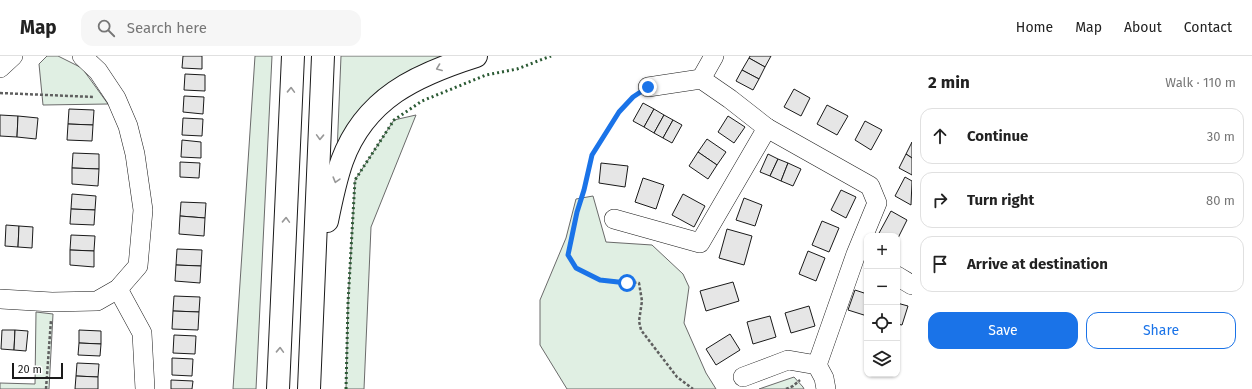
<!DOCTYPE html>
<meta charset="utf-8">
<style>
:root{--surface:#fff;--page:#f6f6f6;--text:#222;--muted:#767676;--line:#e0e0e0;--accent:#1a73e8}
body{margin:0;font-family:"Fira Sans",sans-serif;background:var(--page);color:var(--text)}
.controls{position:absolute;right:12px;bottom:12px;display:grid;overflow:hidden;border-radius:8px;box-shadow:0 1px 3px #0004}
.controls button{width:36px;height:36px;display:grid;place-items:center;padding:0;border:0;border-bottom:1px solid var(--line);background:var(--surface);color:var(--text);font:20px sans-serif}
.scale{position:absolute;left:12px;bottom:10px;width:51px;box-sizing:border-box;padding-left:4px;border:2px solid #1a1a1a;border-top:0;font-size:11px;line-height:14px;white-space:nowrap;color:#1a1a1a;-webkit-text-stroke:3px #fff;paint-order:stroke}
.stop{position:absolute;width:12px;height:12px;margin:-9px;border:3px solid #1a73e8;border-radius:50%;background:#fff}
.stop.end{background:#1a73e8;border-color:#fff;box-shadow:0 1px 4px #0008}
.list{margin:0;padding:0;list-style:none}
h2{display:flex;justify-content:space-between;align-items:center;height:52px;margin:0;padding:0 16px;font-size:17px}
h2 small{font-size:13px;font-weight:400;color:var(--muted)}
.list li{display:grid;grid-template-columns:26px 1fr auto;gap:12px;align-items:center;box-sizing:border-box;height:56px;margin:0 8px 8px;padding:0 8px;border:1px solid var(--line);border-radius:12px}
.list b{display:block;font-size:15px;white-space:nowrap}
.list em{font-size:13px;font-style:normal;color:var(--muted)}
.actions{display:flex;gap:8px;padding:12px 16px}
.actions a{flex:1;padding:9px 0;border:1px solid var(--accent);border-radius:12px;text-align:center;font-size:14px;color:var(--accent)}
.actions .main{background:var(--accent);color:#fff}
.icon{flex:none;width:22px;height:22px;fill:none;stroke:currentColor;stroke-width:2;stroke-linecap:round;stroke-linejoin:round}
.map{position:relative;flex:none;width:912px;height:333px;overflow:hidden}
header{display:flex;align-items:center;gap:24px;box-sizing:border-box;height:56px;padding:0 20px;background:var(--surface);border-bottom:1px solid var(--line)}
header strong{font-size:19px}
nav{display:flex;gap:22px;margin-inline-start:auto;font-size:14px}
.search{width:280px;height:36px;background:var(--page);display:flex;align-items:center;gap:10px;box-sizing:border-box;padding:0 14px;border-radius:12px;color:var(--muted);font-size:15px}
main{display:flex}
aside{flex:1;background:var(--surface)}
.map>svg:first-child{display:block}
.green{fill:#e0efe3;stroke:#6a6a6a}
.building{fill:#e6e6e6;stroke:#1a1a1a}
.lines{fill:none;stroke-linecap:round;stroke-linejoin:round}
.minor-casing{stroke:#1a1a1a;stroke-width:20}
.highway-casing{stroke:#1a1a1a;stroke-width:24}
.path{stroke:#5f5f5f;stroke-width:2.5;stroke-dasharray:3 2;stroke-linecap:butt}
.minor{stroke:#fff;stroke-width:19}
.highway{stroke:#fff;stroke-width:22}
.hedge{stroke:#2b5a34;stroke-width:3;stroke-dasharray:2 3;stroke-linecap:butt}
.oneway{stroke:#989898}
.route{stroke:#1a73e8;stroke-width:5}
</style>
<header>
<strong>Map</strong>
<div class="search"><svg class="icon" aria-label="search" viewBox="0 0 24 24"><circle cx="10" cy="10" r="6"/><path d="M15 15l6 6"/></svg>Search here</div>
<nav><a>Home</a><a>Map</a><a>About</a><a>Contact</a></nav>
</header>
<main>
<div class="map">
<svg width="912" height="333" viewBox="0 0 912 333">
<rect width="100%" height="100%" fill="#fff"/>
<g class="green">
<path d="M47 0H58L82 12 108 48 43 49 39 8Z"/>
<path d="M255 0H272L256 333H233Z"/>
<path d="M341 0H449L337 97Z"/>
<path d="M416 59 371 171 364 333H346L348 247 355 124 394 64Z"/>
<path d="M593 140 606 186 652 189 683 218 689 231 684 267 706 317 716 333H567L540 289V244L566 182 576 143Z"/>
<path d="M36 256 53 258 49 333H0V327L35 328Z"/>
<path d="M794 321 803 331 804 333H759Z"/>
</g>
<g class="building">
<path d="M183 0H202V13L182 12Z"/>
<path d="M750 0H771L765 11 749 2Z"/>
<path d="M749 2 765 11 759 23 742 14Z"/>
<path d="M742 14 759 23 753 34 736 25Z"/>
<path d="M185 18 205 19V35L184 34Z"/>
<path d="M794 33 810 42 801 60 784 51Z"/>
<path d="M184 40 204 41 203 58 183 56Z"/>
<path d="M643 47 654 53 644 71 633 65Z"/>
<path d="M827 49 848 60 837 79 817 68Z"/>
<path d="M69 53 94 54 93 69 68 68Z"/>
<path d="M654 53 664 59 654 77 644 71Z"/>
<path d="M0 59 18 60 17 81 0 80Z"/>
<path d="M664 59 673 64 663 82 654 77Z"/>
<path d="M18 60 38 62 36 83 17 81Z"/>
<path d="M728 60 745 71 734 87 718 76Z"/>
<path d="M183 62 203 63 202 80 182 79Z"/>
<path d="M673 64 682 69 672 87 663 82Z"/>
<path d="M865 65 882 74 871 94 855 84Z"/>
<path d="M68 68 93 69 92 85 67 84Z"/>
<path d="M707 83 726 96 717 109 698 96Z"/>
<path d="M182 84 201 86V102L181 101Z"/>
<path d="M912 86V102L906 98Z"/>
<path d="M698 96 717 109 708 123 689 110Z"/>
<path d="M73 97 99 98V113L72 112Z"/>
<path d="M768 98 778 103 770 120 760 116Z"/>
<path d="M906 98 912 102V119L899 112Z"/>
<path d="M778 103 788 107 781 125 770 120Z"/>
<path d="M180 106 200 107 199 122 180 121Z"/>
<path d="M601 107 628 110 625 131 599 127Z"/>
<path d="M788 107 801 113 793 130 781 125Z"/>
<path d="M72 112 99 113 98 130 72 128Z"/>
<path d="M905 121 912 125 911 149 895 140Z"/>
<path d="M643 122 664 129 656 153 635 146Z"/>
<path d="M841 134 856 141 846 162 831 154Z"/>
<path d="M72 138 96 140 95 154 71 153Z"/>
<path d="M683 138 705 150 694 171 672 159Z"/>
<path d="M744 142 762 149 755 170 736 164Z"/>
<path d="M181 146 206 147 205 162 180 160Z"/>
<path d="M71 153 95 154 94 169 70 168Z"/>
<path d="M891 155 907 164 897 184V180L878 179Z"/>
<path d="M180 160 205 162 204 180 179 178Z"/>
<path d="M822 165 839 172 829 196 812 189Z"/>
<path d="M6 169 19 170 18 191 5 190Z"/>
<path d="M19 170 33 171 32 192 18 191Z"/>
<path d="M727 173 752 180 744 209 719 202Z"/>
<path d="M71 179 95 180 94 195 70 194Z"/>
<path d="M177 193 202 194 201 210 176 209Z"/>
<path d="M70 194 94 195V211L70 209Z"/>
<path d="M808 195 825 202 816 225 799 218Z"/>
<path d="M176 209 201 210 200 227 175 225Z"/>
<path d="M733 226 739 245 706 255 700 235Z"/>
<path d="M855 234 867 238V260L848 254Z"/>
<path d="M174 240 200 241 199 256 173 255Z"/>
<path d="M897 247 908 250 902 269 897 268Z"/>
<path d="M809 250 815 270 791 277 785 257Z"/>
<path d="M173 255 199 256 198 274 172 273Z"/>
<path d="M770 260 776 281 753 288 747 266Z"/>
<path d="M2 274H15L14 294 1 293Z"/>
<path d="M15 274 28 275 26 295 14 294Z"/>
<path d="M79 274 101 275V288L79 287Z"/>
<path d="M730 278 740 294 716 309 706 293Z"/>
<path d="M174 279 196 280 195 298 173 297Z"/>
<path d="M79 287 101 288 100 300 78 299Z"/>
<path d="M172 302 193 303 192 320 172 319Z"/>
<path d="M77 307 99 308 98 321 76 320Z"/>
<path d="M76 320 98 321V333H75Z"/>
<path d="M171 324 193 325 192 333H171Z"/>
</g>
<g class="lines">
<g class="minor-casing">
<g id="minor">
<path d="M0 12 13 0"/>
<path d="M701 23 714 0"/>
<path d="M648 31 701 23 730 43 767 72 870 130 877 147 856 198 817 309"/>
<path d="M614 163 700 187 767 72"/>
<path d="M897 220 912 229"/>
<path d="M118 233 142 277 145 333"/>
<path d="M0 243 52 246 97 245 118 233 138 210 143 154 135 98 128 70 116 42 98 15 82 0"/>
<path d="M743 321 788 304 817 309 824 322 826 333"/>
</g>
</g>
<g class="highway-casing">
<g id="highway">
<path d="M327 165C331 145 335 125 342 105 365 42 416 19 476 0"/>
<path d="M278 333 293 0"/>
<path d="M309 333 323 0"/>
</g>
</g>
<g class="path">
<path d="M0 37 94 41"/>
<path d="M633 41 619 55 592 99 584 134 577 156 568 199 576 212 600 224 639 227 642 245 639 265 641 274 677 321 693 333"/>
<path d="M46 333 51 264"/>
<path d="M786 333 793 330 800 324"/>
</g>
<use href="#minor" class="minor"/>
<use href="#highway" class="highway"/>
<path class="hedge" d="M346 333 348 247 355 124 394 64 422 45 486 19 517 13 551 0"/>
</g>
<defs><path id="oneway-chevron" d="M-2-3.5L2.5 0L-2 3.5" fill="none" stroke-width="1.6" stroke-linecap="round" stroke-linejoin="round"/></defs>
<g class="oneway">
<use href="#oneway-chevron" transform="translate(439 12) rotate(159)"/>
<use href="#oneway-chevron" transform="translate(291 34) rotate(-88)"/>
<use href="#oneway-chevron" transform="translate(320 81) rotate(92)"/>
<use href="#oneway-chevron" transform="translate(336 124) rotate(106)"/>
<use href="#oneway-chevron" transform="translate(286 164) rotate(-88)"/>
<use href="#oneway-chevron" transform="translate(280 294) rotate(-88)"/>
</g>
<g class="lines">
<path class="route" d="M627 227 600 224 576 212 568 199 577 156 584 134 592 99 619 56 633 41 648 31"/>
</g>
</svg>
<div class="controls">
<button>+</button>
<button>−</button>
<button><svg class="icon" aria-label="locate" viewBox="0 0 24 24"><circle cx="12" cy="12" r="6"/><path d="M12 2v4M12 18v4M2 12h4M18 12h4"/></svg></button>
<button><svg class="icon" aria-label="layers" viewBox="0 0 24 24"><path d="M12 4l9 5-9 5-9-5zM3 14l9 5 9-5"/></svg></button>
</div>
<div class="scale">20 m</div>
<div class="stop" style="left:627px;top:227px"></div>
<div class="stop end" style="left:648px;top:31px"></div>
</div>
<aside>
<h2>2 min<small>Walk · 110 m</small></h2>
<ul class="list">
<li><svg class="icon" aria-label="ahead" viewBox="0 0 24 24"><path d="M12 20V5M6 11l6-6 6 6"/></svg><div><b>Continue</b></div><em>30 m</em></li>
<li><svg class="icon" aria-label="right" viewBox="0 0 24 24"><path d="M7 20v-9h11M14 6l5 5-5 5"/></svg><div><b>Turn right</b></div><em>80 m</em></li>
<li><svg class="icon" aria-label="arrive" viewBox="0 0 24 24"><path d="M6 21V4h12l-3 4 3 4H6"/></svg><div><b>Arrive at destination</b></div></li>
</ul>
<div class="actions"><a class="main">Save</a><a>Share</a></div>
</aside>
</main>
